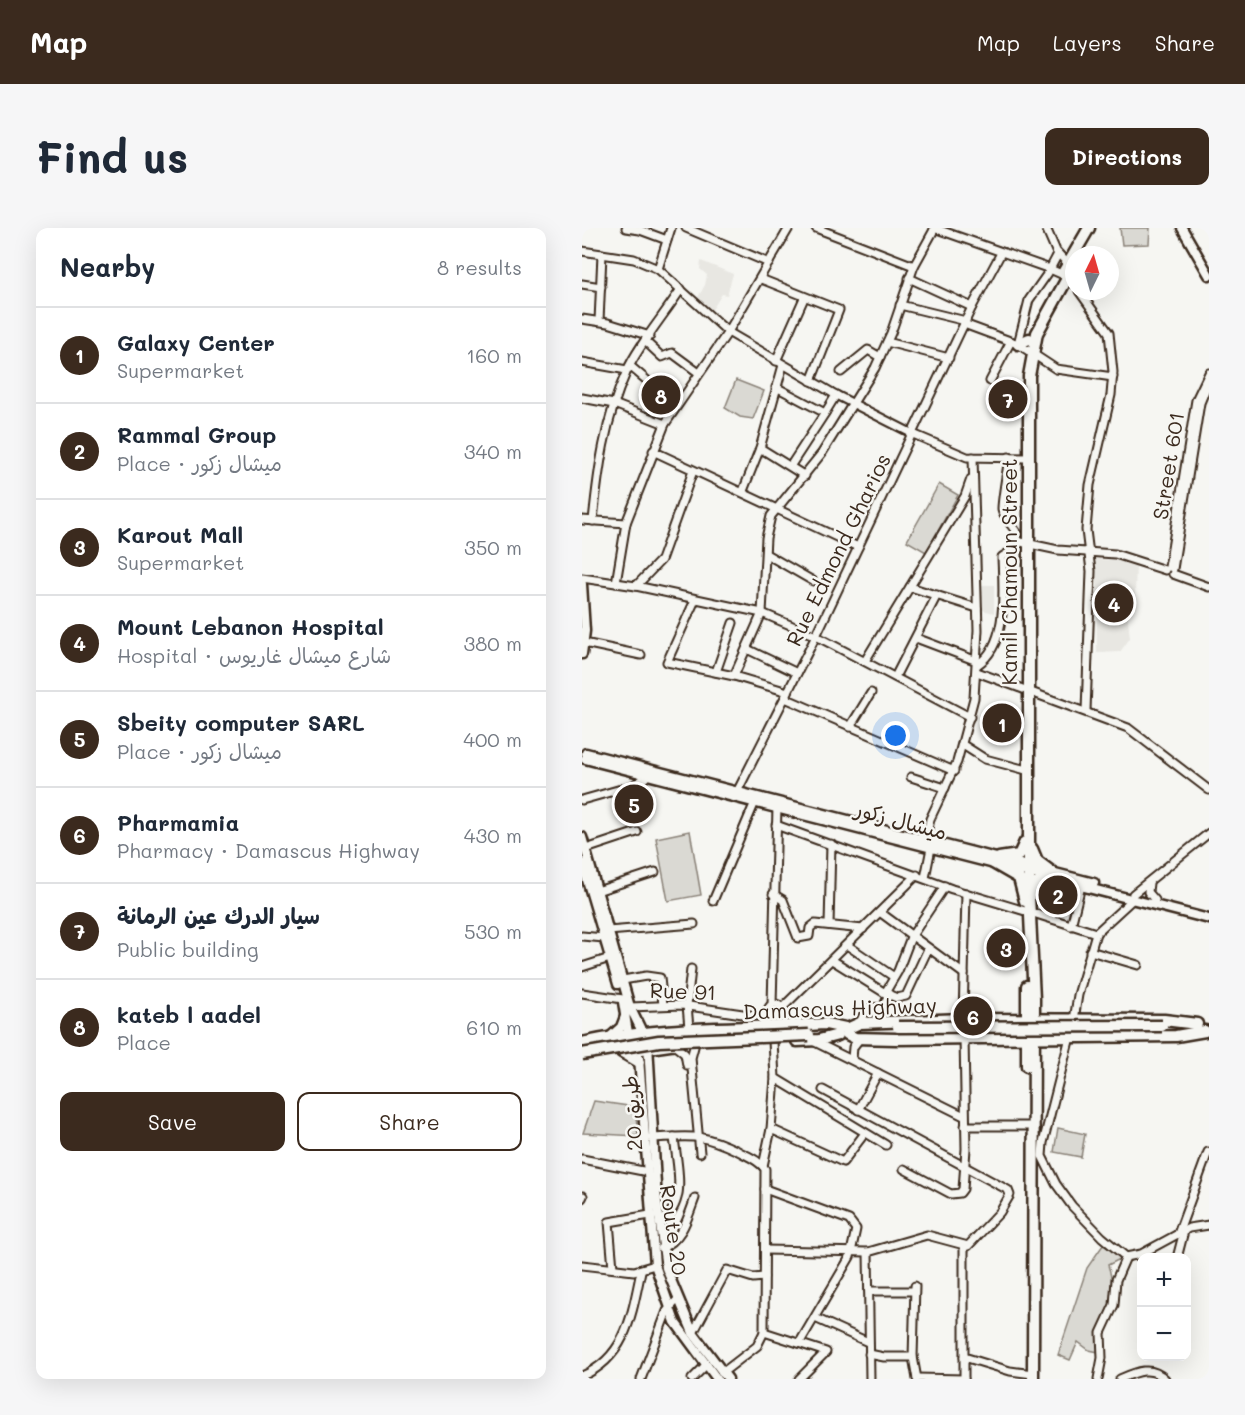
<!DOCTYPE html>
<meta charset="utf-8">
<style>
:root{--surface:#fff;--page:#f6f6f7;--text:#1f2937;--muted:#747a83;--line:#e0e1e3;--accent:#3b2a1e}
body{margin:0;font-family:Mali,"Playpen Sans Arabic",sans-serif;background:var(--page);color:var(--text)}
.controls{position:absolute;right:18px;bottom:18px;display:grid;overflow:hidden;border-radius:12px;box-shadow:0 6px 24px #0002}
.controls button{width:54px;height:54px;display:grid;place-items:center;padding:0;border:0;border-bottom:2px solid var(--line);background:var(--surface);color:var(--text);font:30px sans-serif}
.compass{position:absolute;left:483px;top:18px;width:54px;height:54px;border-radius:50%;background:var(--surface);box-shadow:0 6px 24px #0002;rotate:5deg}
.you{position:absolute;left:314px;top:508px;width:21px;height:21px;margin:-15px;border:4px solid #fff;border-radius:50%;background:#1a73e8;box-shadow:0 0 0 9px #1a73e833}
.badge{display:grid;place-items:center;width:39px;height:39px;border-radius:50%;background:var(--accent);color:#fff;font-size:20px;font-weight:700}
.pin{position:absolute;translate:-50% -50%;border:3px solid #fff;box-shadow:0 2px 6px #0006}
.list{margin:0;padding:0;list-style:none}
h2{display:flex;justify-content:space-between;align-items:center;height:78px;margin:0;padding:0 24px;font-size:26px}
h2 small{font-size:20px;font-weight:400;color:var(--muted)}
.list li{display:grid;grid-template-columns:39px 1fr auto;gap:18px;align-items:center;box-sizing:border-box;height:96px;padding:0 24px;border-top:2px solid var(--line)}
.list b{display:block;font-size:22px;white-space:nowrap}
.list p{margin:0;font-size:20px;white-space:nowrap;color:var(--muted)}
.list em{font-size:20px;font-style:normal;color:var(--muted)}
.actions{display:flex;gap:12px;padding:18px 24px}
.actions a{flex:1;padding:14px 0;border:2px solid var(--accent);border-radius:12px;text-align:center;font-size:21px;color:var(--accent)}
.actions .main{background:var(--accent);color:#fff}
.map{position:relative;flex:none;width:627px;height:1151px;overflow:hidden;border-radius:12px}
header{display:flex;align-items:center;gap:36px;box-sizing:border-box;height:84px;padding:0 30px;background:var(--accent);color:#fff}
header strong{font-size:28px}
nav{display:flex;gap:33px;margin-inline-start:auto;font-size:21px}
.intro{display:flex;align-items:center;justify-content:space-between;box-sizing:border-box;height:144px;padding:0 36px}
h1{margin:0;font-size:42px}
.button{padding:15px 27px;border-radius:12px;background:var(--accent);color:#fff;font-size:21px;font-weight:700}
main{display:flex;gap:36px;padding:0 36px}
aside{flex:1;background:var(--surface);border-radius:12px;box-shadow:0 6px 24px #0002}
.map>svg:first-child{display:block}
.built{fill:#e8e7e2}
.grass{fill:#dad9d3;stroke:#8a8278;stroke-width:1.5}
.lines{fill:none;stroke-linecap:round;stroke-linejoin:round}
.minor-casing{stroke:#3b2a1e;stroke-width:11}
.major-casing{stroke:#3b2a1e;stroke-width:13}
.highway-casing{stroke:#3b2a1e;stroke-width:15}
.minor{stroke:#f6f6f2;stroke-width:7}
.major{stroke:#f6f6f2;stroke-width:8}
.highway{stroke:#f6f6f2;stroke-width:10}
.highway-bridge-casing{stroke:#3b2a1e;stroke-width:15;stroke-linecap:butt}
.highway-bridge{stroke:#f6f6f2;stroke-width:10}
.labels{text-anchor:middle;stroke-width:5;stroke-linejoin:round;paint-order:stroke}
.street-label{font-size:21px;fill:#3b2a1e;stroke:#f6f6f2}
</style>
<header>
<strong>Map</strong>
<nav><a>Map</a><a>Layers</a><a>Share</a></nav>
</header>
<div class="intro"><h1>Find us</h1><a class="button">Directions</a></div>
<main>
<aside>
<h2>Nearby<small>8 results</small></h2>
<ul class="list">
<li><span class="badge">1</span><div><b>Galaxy Center</b><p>Supermarket</p></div><em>160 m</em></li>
<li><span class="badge">2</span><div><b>Rammal Group</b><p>Place · ميشال زكور</p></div><em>340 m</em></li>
<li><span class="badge">3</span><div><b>Karout Mall</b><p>Supermarket</p></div><em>350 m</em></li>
<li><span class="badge">4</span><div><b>Mount Lebanon Hospital</b><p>Hospital · شارع ميشال غاريوس</p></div><em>380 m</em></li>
<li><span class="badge">5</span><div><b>Sbeity computer SARL</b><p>Place · ميشال زكور</p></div><em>400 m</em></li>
<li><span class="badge">6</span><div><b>Pharmamia</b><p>Pharmacy · Damascus Highway</p></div><em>430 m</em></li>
<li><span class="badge">7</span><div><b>سيار الدرك عين الرمانة</b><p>Public building</p></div><em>530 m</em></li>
<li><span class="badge">8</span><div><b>kateb l aadel</b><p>Place</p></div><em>610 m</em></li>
</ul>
<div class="actions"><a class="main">Save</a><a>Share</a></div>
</aside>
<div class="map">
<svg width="627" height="1151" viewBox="0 0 627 1151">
<rect width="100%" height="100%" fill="#f6f6f2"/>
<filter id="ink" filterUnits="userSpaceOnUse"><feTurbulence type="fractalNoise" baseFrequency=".0167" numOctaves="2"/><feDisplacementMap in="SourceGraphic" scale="12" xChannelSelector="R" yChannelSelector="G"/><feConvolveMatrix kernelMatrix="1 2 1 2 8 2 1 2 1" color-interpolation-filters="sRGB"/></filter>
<g filter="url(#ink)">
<g class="built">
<path d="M119 33 151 46 145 67 140 66 130 82 115 71 123 57 125 47 118 41Z"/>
<path d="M514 331 554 333 553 369 545 382 548 410 538 424 515 425Z"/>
<path d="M397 357H412V385L396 381Z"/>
</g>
<g class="grass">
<path d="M538 0H568L567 16 540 17Z"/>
<path d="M154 152 182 163 171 191 158 189 143 180Z"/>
<path d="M357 256 376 267 344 324 325 313Z"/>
<path d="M108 603 119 667 86 673 74 610Z"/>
<path d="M12 873 53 879 56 908 1 905Z"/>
<path d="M476 900 503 906 499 929 472 924Z"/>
<path d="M521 1017 542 1029 526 1037C536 1066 524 1095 517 1124L507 1122 496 1114 488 1132 476 1127 505 1040Z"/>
</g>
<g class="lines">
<g class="minor-casing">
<g id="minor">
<path d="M44 0 58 2 85 12"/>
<path d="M104 0 187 35"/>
<path d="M234 0 332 38"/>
<path d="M352 0 468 41 486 49 492 56"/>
<path d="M464 0 474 23 486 36"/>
<path d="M0 23 52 31 76 41 146 104 254 167 331 206 385 229 447 230"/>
<path d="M76 41 89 0"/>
<path d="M468 41 476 26"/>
<path d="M327 50 390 79"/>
<path d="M179 51 257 82 229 153"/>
<path d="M0 56 19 59"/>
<path d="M497 63 527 105 531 144 529 167 508 257 504 302 509 343 504 483"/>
<path d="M318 77 384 93"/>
<path d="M0 91 26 95 68 108"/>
<path d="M17 93 20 26"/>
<path d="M382 96 436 116 474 141 531 149"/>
<path d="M64 114 80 129 90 125 117 145"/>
<path d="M305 114 367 130"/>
<path d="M436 116 447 72 466 45"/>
<path d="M194 133 222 70"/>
<path d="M0 134 45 142"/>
<path d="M48 138 94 177"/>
<path d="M259 144 286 122 298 129"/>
<path d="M408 153 429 113"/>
<path d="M194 159 243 185 209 237"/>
<path d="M0 170 32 176 83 196"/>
<path d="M243 185 254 167"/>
<path d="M178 220 223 248"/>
<path d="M71 223 276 319"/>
<path d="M427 229C426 238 419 277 420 281 422 290 430 297 435 305L434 313"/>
<path d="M161 263 178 220 201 137"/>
<path d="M0 292 44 295"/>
<path d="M11 293C16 243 23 191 44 145 55 119 83 86 99 61"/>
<path d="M184 326 231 353"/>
<path d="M587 339 614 172 627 145"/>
<path d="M591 341 618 175 627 153"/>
<path d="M591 346 627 359"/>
<path d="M0 350 54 358 180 385 234 408 388 489"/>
<path d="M34 355 44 295 83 196 146 104 207 0"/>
<path d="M54 358 79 332 111 243"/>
<path d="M328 359 395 380"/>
<path d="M113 372 85 434 152 448 180 385 184 310 189 288 240 225 293 140 309 105 332 38 353 0"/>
<path d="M334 410 395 433"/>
<path d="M2 415 59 427"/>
<path d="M165 421 215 445"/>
<path d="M283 433 383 268 389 251"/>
<path d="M395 437C427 416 421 362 420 329L431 322 434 313 476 322 533 326 583 342"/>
<path d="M134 444 151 395"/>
<path d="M395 444 546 500 627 562"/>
<path d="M152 448 206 464"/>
<path d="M313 449 355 367"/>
<path d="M203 470 372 543"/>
<path d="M268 499 289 465"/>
<path d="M381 517 403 531 448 543"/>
<path d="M329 549 363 560"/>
<path d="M156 562 234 408 390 79 419 25"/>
<path d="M0 572 50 558 63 550"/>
<path d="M194 597 370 661 443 683"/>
<path d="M344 611 348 591 375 534 392 470 396 402 391 229"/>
<path d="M4 621 55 604"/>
<path d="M343 650 349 620"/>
<path d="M567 655 566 664 573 672"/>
<path d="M15 663 73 644"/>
<path d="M191 666 201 672 216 710 227 708 228 700 233 696 281 701"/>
<path d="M551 666 627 605"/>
<path d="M131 673 173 574"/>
<path d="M448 684 514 705"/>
<path d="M299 685 382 746"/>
<path d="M247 697 249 616"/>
<path d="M489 698 499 658"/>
<path d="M26 703 112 696"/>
<path d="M0 708 22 710"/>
<path d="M265 717 312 749"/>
<path d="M508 723 556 737"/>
<path d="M250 732 303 765 316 743 329 709 363 658"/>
<path d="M0 739 28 730"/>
<path d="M41 752 64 748 78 750 81 777"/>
<path d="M0 765 41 771"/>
<path d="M303 765 315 770 324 768 346 721"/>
<circle cx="193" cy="783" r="7"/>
<path d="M190 777 195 579"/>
<path d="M48 779 100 777 174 788 186 786"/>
<path d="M199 781 335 647"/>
<path d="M381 791 384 665"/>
<path d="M492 792 496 767 514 705 551 671"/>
<path d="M278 795 285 779 301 780 307 766"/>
<path d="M107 800 105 777 109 741"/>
<path d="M488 809 461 915 460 928 474 956 490 978 520 1009 544 1029 559 1026 607 1000 627 997"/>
<path d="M191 813 193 850 304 917"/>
<path d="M231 813 382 888"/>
<path d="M113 815 109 830 118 925"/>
<path d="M92 817 103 826 105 837"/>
<path d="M270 831 271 819 278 810"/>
<path d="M276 882 296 845"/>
<path d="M383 898H446"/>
<path d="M189 901 261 934 283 905"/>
<path d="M70 910C111 908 118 905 156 923 165 928 177 932 183 941L182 1104 175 1118 140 1145"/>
<path d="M0 931 66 944"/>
<path d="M181 938 189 901 193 850"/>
<path d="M322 941 369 966 378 965 381 961 384 921 382 809"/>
<path d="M183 961 267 992 274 1001 268 1029 218 1114"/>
<path d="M0 970 1 968"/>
<path d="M77 995C107 975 95 940 92 909"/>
<path d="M596 1006 626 924"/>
<path d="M79 1020C100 1013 106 989 113 970"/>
<path d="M183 1022 286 1024 345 1007 386 1018 418 984 428 967 426 962 241 862"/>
<path d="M286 1024 288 1151"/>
<path d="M595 1030 602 1003"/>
<path d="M0 1037 52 1043 73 1037"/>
<path d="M31 1040 27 994 68 987"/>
<path d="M333 1058 331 1129 335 1151"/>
<path d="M287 1063H332"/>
<path d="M233 1090 286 1114"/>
<path d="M182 1104 244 1124 217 1151"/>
<path d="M111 1105 145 1042 171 1050 182 1049"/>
<path d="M287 1126 302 1129H331"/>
<path d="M382 1129 428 1143 451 1146"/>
<path d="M0 1148C45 1129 50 1085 59 1043"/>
<path d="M335 1150 382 1151"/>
<path d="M59 1151 85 1083 95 1072"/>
<path d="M110 1151 123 1138"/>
<path d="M382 1151V1018"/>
<path d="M516 1151 520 1130 519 1105 532 1077 534 1052 544 1029"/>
<path d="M538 1151C554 1144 569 1137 583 1151"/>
</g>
</g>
<g class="major-casing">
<g id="major">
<path d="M600 0 627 47"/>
<path d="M0 356 3 403 0 426"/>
<path d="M4 525 512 655"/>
<path d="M3 531 627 691"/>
<path d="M0 609 48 779 66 816 75 974 84 1040 111 1105 146 1151"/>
<path d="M0 635 36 756"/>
<path d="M41 774 47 811"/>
<path d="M29 808 39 799 44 786"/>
<path d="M57 830 73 1037 93 1094 135 1151"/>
</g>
</g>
<g class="highway-casing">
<g id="highway">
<path d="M482 43 507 0"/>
<path d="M436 116 447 111"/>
<path d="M450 621 455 633 471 645"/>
<path d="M417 630 437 627 443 614"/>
<path d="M411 635 437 650 443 673"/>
<path d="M448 667 455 655 471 651"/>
<path d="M445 758V838"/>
<path d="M267 800 278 795 381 791 582 792 615 796"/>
<path d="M265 806 273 810 314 811 594 808 623 803"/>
<path d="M215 813 237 812 256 807"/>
<path d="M0 815C81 797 162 801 244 796L263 800"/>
<path d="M53 822 95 816"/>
<path d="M40 824 57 834"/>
<path d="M451 1151 452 771 447 667V148L455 105 492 38"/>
</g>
</g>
<use href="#minor" class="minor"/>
<use href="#major" class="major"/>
<use href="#highway" class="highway"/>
<g class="highway-bridge-casing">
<g id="highway-bridge">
<path d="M316 799 580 798"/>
<path d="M0 826 77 813 227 807"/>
</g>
</g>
<use href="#highway-bridge" class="highway-bridge"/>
</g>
</g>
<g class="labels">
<g class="street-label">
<text transform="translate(587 238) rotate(-81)" y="7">Street 601</text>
<text transform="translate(257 322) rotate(-64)" y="7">Rue Edmond Gharios</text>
<text transform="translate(428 344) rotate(-90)" y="7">Kamil Chamoun Street</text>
<text transform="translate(319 593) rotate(15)" y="7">ميشال زكور</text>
<text transform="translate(101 764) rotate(2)" y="7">Rue 91</text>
<text transform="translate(258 781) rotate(-2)" y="7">Damascus Highway</text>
<text transform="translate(51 885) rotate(-94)" y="7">طريق 20</text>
<text transform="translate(91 1002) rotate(82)" y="7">Route 20</text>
</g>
</g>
</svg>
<div class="controls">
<button>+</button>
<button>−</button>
</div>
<svg class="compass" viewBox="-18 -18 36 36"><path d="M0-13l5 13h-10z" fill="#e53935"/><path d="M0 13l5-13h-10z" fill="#747a83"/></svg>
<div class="you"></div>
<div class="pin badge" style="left:420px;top:495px">1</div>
<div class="pin badge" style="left:476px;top:667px">2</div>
<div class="pin badge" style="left:424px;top:720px">3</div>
<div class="pin badge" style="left:532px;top:375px">4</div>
<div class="pin badge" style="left:52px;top:576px">5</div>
<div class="pin badge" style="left:391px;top:788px">6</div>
<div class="pin badge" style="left:426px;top:171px">7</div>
<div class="pin badge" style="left:79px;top:167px">8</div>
</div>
</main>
